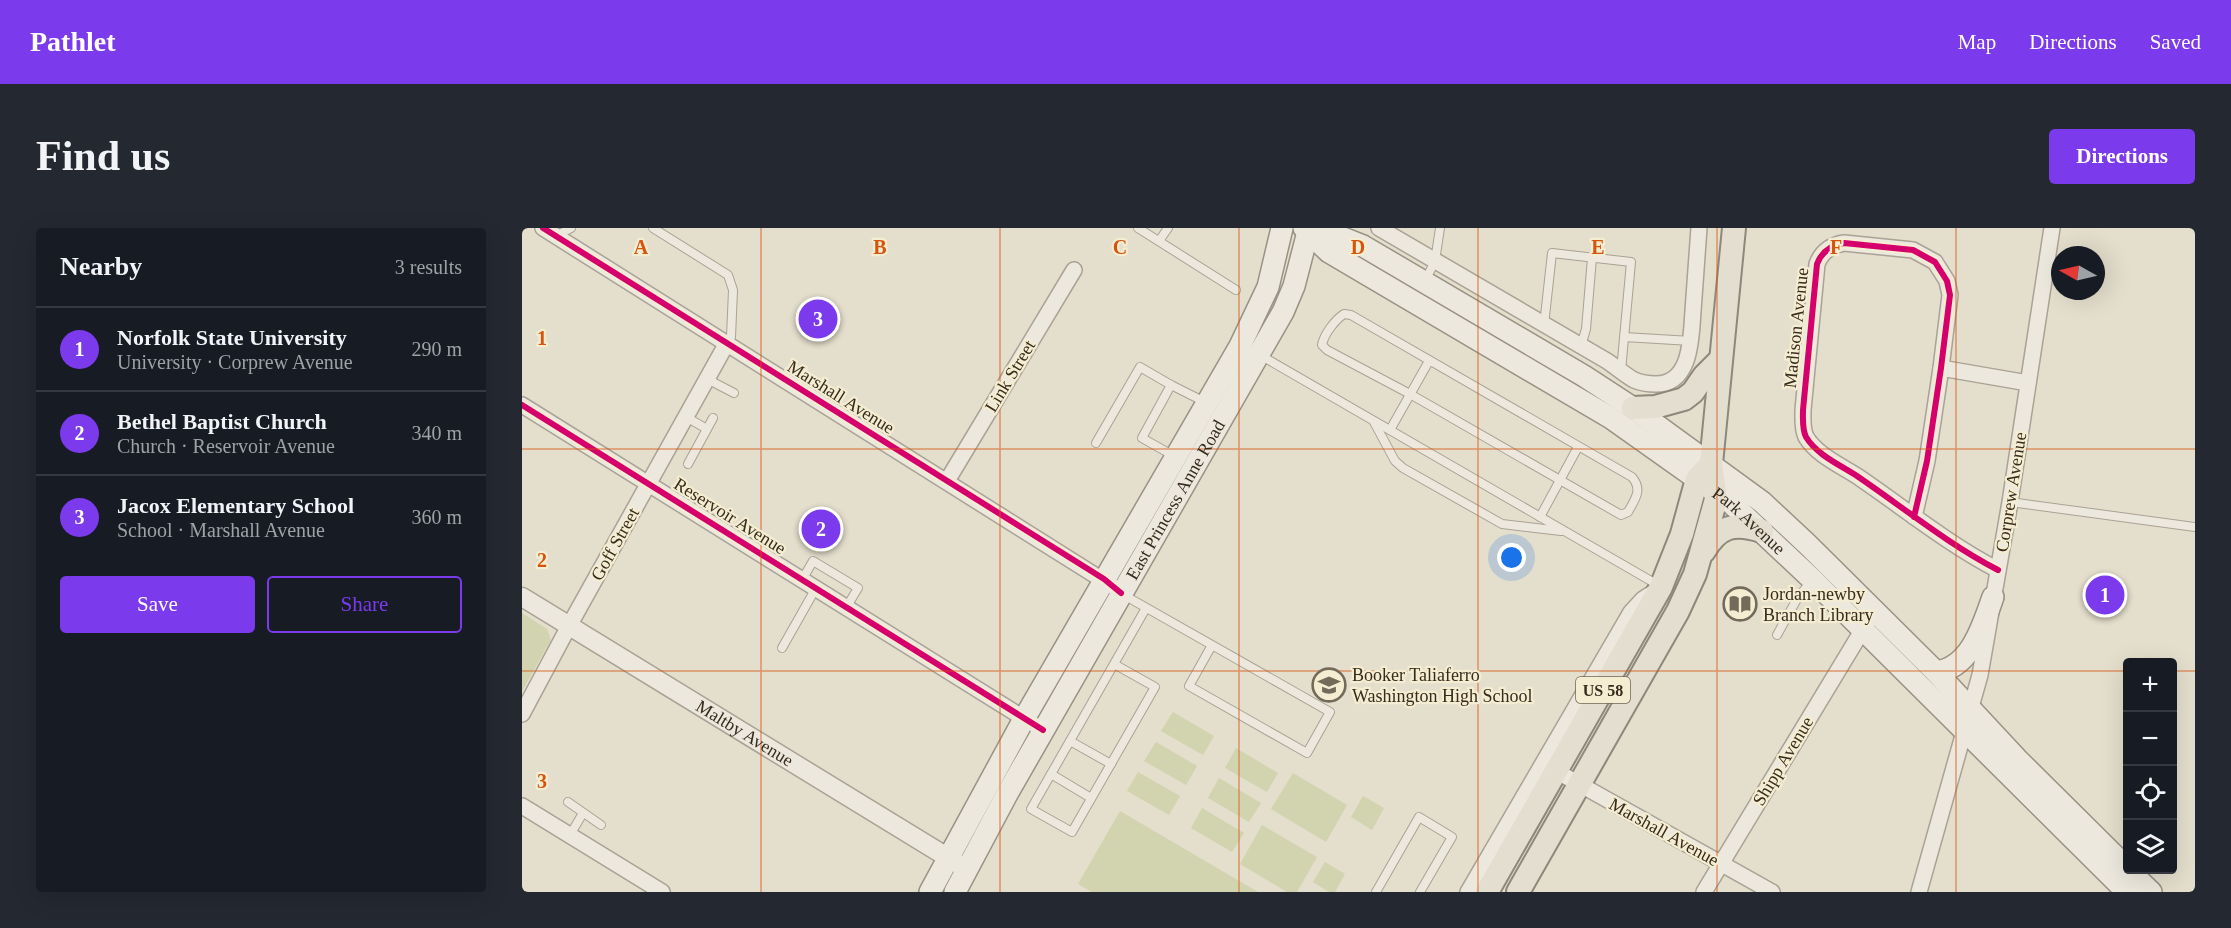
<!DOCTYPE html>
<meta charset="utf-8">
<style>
:root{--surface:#171b24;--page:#242831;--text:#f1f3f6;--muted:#9ea1a6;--line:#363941;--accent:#7c3aed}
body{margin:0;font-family:"Times New Roman",serif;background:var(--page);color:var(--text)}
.controls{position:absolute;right:18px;bottom:18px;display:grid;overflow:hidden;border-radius:6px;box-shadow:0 6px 24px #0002}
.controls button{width:54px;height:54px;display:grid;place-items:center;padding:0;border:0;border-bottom:2px solid var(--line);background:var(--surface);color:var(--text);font:30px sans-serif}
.compass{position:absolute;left:1529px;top:18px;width:54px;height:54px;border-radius:50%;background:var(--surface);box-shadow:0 6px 24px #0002;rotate:278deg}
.you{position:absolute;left:990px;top:330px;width:21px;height:21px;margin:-15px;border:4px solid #fff;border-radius:50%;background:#1a73e8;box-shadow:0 0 0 9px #1a73e833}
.badge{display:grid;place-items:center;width:39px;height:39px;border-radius:50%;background:var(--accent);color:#fff;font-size:20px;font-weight:700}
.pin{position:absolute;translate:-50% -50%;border:3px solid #fff;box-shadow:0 2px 6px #0006}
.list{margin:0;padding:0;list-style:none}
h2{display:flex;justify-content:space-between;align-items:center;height:78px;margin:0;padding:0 24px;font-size:26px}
h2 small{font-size:20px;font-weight:400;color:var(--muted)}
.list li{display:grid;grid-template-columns:39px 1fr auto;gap:18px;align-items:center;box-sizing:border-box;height:84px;padding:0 24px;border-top:2px solid var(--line)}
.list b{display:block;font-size:22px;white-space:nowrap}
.list p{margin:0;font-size:20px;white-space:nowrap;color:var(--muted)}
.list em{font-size:20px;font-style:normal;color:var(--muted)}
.actions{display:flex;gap:12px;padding:18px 24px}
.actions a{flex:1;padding:14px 0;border:2px solid var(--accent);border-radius:6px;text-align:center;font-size:21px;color:var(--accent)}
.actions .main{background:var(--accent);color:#fff}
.icon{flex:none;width:33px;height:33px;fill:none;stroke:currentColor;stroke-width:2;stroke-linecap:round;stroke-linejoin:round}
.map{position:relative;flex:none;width:1673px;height:664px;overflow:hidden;border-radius:6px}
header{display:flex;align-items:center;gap:36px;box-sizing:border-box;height:84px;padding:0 30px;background:var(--accent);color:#fff}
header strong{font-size:28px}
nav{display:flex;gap:33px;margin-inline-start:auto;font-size:21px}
.intro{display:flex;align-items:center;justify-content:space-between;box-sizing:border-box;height:144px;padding:0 36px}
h1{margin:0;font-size:42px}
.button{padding:15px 27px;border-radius:6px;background:var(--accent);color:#fff;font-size:21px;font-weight:700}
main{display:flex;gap:36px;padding:0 36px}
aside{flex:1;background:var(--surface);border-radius:6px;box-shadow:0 6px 24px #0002}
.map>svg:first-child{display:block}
.green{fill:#d1d4ae}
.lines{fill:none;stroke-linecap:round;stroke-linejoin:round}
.service-casing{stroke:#a9a295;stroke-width:10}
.minor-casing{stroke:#a9a295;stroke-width:18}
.tertiary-casing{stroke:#a9a295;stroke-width:21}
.secondary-casing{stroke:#989285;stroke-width:24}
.primary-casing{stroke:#8e887c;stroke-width:26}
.service{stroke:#ece8dd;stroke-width:8}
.minor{stroke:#ece8dd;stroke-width:15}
.tertiary{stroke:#ece8dd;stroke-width:18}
.secondary{stroke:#ece8dd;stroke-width:21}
.primary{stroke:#e3decf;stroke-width:22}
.cycleway-casing{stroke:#f5edd1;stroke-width:10}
.cycleway{stroke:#d6006c;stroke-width:6}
.grid{fill:none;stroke:#d6540e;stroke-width:1.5;stroke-opacity:0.55}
.labels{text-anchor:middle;stroke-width:4.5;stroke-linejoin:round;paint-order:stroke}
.shield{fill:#f5edd1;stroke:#706553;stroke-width:1.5}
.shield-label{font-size:16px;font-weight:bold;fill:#372b1d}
.street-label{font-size:18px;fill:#372b1d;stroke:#f5edd1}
.poi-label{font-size:18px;fill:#372b1d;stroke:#f5edd1;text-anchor:start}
.grid-label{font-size:20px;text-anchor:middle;font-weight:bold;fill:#d6540e;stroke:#f5edd1;stroke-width:4.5;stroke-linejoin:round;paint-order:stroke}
</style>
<header>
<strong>Pathlet</strong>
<nav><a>Map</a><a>Directions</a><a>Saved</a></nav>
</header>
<div class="intro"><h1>Find us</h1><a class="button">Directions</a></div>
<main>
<aside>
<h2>Nearby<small>3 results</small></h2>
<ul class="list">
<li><span class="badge">1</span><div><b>Norfolk State University</b><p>University · Corprew Avenue</p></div><em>290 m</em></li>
<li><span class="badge">2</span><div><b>Bethel Baptist Church</b><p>Church · Reservoir Avenue</p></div><em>340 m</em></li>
<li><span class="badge">3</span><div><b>Jacox Elementary School</b><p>School · Marshall Avenue</p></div><em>360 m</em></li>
</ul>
<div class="actions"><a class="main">Save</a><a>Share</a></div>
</aside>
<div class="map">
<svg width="1673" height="664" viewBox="0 0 1673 664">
<rect width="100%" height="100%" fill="#e4decc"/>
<g class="green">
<path d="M0 385 25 401 29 412 0 463Z"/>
<path d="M651 484 692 508 681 527 639 503Z"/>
<path d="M634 514 675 538 664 557 622 533Z"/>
<path d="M714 520 756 545 745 564 703 540Z"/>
<path d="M616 544 658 568 647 587 605 563Z"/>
<path d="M771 545 825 577 804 614 749 581Z"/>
<path d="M697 550 739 575 727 594 686 570Z"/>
<path d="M841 568 862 580 850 602 829 589Z"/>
<path d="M680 580 722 605 710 624 669 600Z"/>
<path d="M598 583 736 664H570L556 656Z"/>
<path d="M740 597 795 629 775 664H765L718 636Z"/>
<path d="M803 634 823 646 813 664H807L791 654Z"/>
</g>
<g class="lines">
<g class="service-casing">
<g id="service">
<path d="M131 0 206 47 211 62 209 109 205 115"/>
<path d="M616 0 714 62"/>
<path d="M34 8 49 0"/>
<path d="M637 13 646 0"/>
<path d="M903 53 913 33 918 0"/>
<path d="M822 86 829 87 1110 249C1121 262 1113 271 1106 284L1099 287 888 166 805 122 800 117C802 106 813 92 822 86Z"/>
<path d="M1022 97 1030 25 1109 34 1099 143"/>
<path d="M1102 109 1169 113"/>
<path d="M1059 118 1064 101 1070 30"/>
<path d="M738 127 1136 357"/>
<path d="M185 151 212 165"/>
<path d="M164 189 185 201"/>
<path d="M852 194 873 233 881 240 980 296 1039 303"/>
<path d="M868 202 907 133"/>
<path d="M574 215 618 139 649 157"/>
<path d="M652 228 620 210 649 157 683 174"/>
<path d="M166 236 191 190"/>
<path d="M1488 274 1673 299"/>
<path d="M1018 289 1056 219"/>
<path d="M280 352 291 333 336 360 324 380"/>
<path d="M600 366 808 484 785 525 667 458 690 417"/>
<path d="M1255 407 1275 371 1289 353"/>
<path d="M260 420 294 360"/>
<path d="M592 436 633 459 550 604 509 581 624 380"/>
<path d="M548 513 589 536"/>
<path d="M529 546 569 570"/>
<path d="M46 574 79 597"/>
<path d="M48 607 61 585"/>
<path d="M854 664 897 589 930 609 898 664"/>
</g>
</g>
<g class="minor-casing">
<g id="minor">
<path d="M21 0 590 358"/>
<path d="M857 0 1085 133C1094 139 1103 147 1112 152 1119 155 1126 156 1134 156 1170 156 1169 108 1171 83 1173 55 1175 28 1177 0"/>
<path d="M1419 140 1506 155"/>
<path d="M0 177 511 496"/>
<path d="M425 253 552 42"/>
<path d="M1392 289 1405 233 1419 140 1428 67 1425 53 1413 34 1391 22 1322 15C1309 17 1300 23 1295 36L1281 182C1281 191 1280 201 1284 209 1295 227 1318 237 1335 248 1382 280 1426 316 1476 342"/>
<path d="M0 486 47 398 205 115"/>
<path d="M1034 543 1250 664"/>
<path d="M0 578 140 664"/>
<path d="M946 664 1109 384 1121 371 1132 364"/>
<path d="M1182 664 1346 393"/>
<path d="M1397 664 1458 447 1488 274 1530 0"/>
</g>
</g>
<g class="tertiary-casing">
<g id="tertiary">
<path id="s1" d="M0 369 438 637"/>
</g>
</g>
<g class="secondary-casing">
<g id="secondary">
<path id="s2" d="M782 0 807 24 1089 190 1209 275 1291 352 1605 664"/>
<path d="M787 3 816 8 841 18 1062 148 1111 180 1240 274 1285 316 1414 444 1495 531 1606 641"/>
<path d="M1414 444C1449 440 1461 397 1471 369"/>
<path d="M1606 642 1629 664"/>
<path d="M408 664 502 491 718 118 746 59 760 0"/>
<path id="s3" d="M433 664 485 566 761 84 772 58 787 0"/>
</g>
</g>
<g class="primary-casing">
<g id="primary">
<path d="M1111 180 1133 179 1162 171 1171 164 1182 148 1199 131"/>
<path d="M1182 323C1197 298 1212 294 1240 303"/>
<path d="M965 664 1139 359 1160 306 1175 251 1189 236"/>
<path d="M996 664 1156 383 1173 346 1194 271 1189 236 1212 0"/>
</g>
</g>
<use href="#service" class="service"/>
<use href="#minor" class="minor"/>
<use href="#tertiary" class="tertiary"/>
<use href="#secondary" class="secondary"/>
<use href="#primary" class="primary"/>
<g class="cycleway-casing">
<g id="cycleway">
<path d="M21 0 582 351 599 365"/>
<path d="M0 177 521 502"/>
<path d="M1392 289 1405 233 1419 140 1428 67 1425 53 1413 34 1391 22 1322 15C1309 17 1300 23 1295 36L1281 182C1281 191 1280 201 1284 209 1295 227 1318 237 1335 248 1382 280 1426 316 1476 342"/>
</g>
</g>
<use href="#cycleway" class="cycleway"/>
</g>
<path class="grid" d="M239 0V664M478 0V664M717 0V664M956 0V664M1195 0V664M1434 0V664M0 221H1673M0 443H1606M1650 443H1673"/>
<defs>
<g id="library-ring" transform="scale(1.725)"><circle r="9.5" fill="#f5edd1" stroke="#746a5a" stroke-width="1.5"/><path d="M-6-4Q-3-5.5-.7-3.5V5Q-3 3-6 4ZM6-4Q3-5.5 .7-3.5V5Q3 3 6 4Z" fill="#746a5a"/></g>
<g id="school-ring" transform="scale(1.725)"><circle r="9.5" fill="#f5edd1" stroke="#746a5a" stroke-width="1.5"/><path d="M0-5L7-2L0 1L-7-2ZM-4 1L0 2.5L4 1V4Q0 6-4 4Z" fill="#746a5a"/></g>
</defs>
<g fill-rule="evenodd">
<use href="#library-ring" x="1218" y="376"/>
<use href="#school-ring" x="807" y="457"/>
</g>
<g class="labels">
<rect class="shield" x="1054" y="449" width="54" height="26" rx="4.5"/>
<g class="shield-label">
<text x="1081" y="468">US 58</text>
</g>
<g class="street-label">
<text transform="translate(1274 100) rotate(-84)" y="6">Madison Avenue</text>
<text transform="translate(488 148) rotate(-59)" y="6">Link Street</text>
<text transform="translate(319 169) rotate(32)" y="6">Marshall Avenue</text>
<text transform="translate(1489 264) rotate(-81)" y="6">Corprew Avenue</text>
<text dy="6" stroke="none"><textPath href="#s3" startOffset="450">East Princess Anne Road</textPath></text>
<text transform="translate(208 288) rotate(32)" y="6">Reservoir Avenue</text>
<text dy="6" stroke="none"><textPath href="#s2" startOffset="534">Park Avenue</textPath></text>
<text transform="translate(93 316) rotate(-61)" y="6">Goff Street</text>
<text dy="6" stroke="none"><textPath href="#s1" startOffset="261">Maltby Avenue</textPath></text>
<text transform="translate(1261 533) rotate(-59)" y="6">Shipp Avenue</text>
<text transform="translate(1142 604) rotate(29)" y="6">Marshall Avenue</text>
</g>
<g class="poi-label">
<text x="1241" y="372">Jordan-newby<tspan x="1241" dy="21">Branch Library</tspan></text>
<text x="830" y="453">Booker Taliaferro<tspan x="830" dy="21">Washington High School</tspan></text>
</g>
</g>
<g class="grid-label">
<text x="119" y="26">A</text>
<text x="358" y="26">B</text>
<text x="598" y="26">C</text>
<text x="836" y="26">D</text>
<text x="1076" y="26">E</text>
<text x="1314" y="26">F</text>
<text x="20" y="117">1</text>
<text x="20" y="339">2</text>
<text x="20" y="560">3</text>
</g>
</svg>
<div class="controls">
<button>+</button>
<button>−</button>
<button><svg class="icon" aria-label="locate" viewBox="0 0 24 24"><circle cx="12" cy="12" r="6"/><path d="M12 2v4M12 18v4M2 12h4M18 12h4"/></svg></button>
<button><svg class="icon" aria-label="layers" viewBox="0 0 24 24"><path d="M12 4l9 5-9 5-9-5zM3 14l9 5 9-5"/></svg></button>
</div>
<svg class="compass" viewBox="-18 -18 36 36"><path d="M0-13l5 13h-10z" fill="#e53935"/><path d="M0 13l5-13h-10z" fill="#9ea1a6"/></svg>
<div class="you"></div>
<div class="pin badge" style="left:1583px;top:367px">1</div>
<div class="pin badge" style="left:299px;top:301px">2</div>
<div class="pin badge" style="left:296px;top:91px">3</div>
</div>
</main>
